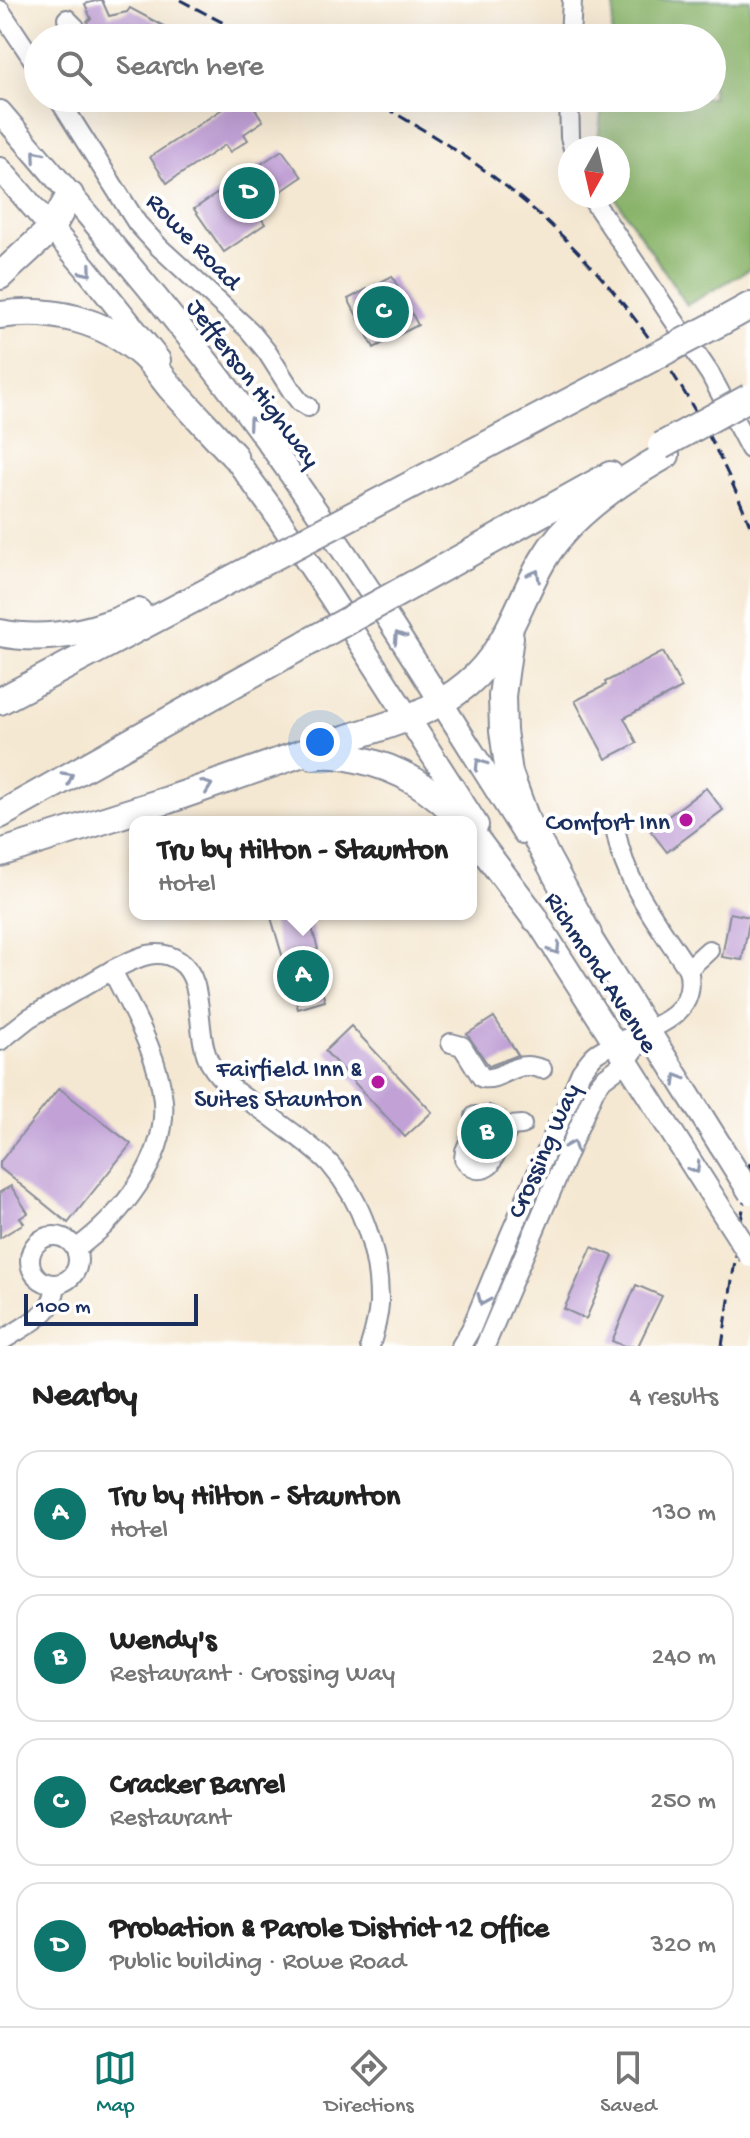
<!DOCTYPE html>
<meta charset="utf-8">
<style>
:root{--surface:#fff;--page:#f2f2f2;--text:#222;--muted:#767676;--line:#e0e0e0;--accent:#0f766e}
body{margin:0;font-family:"Gochi Hand",sans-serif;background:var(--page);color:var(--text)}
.compass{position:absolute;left:558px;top:136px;width:72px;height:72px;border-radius:50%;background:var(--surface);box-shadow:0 8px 32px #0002;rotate:188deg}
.scale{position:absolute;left:24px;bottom:20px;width:174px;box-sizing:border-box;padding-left:8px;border:4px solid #1b2f5e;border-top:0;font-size:22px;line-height:28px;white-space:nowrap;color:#1b2f5e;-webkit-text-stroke:6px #fff;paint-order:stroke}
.you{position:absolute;left:320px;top:742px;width:28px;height:28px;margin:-20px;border:6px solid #fff;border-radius:50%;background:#1a73e8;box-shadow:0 0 0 12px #1a73e833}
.badge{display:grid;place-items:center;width:52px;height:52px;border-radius:50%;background:var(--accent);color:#fff;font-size:26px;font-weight:700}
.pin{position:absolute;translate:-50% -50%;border:4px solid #fff;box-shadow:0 2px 8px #0006}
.popup{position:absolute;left:129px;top:816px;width:348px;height:104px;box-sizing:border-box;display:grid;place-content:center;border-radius:16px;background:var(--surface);filter:drop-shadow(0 2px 6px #0005);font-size:26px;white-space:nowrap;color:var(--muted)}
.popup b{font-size:30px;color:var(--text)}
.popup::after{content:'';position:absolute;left:50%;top:100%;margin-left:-16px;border:16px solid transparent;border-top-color:var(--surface)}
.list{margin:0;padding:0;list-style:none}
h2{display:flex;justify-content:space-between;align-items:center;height:104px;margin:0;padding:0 32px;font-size:34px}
h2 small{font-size:26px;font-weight:400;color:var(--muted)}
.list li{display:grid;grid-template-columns:52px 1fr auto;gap:24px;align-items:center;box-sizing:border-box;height:128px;margin:0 16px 16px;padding:0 16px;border:2px solid var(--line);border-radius:24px}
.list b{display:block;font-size:30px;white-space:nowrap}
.list p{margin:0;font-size:26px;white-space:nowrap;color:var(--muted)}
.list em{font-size:26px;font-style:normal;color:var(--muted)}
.icon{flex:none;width:44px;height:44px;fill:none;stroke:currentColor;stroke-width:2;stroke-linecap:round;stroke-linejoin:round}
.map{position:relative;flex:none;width:750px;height:1346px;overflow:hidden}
.search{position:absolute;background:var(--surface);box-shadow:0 8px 32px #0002;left:24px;right:24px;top:24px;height:88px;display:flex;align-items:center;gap:20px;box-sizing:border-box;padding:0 28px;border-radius:44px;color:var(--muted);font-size:30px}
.sheet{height:680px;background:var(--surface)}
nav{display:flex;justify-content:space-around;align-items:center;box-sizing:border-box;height:112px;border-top:2px solid var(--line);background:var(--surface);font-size:22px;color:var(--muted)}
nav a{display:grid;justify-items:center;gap:4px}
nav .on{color:var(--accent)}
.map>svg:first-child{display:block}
.forest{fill:#8bb56c;stroke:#537265;stroke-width:2}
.building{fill:#c1a1d6}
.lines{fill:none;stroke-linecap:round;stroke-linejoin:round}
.minor-casing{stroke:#888c98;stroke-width:22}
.major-casing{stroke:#888c98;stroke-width:26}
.highway-casing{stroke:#888c98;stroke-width:30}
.minor{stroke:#fff;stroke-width:18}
.major{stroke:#fff;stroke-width:22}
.highway{stroke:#fff;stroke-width:26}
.rail{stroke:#1b2f5e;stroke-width:3;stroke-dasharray:12 6;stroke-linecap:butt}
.major-bridge-casing{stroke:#888c98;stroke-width:26;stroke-linecap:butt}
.highway-bridge-casing{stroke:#888c98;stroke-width:30;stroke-linecap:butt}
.major-bridge{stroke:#fff;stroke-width:22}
.highway-bridge{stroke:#fff;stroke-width:26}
.oneway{stroke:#8d97ae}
.poi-dot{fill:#b5179e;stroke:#fff;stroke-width:3}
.labels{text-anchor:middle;stroke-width:8;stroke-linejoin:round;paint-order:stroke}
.street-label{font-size:26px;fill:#1b2f5e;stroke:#fff}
.poi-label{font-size:26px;fill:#1b2f5e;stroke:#fff;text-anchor:end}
</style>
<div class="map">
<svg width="750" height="1346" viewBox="0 0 750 1346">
<rect width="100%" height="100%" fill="#fff"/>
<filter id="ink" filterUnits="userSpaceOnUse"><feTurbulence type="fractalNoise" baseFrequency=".0125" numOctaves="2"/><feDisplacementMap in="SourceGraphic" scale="16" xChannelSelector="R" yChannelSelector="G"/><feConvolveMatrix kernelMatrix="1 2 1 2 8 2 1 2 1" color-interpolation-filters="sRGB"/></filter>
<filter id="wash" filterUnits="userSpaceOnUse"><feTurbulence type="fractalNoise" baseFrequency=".006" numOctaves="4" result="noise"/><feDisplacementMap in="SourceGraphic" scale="32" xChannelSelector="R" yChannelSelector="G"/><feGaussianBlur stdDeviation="1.8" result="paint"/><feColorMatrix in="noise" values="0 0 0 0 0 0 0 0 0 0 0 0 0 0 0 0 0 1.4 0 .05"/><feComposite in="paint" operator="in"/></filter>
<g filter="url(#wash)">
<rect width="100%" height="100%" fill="#f5e8d2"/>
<path class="forest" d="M615 0H750V269L687 305 614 196H618V148H597L603 98H712V38H611Z"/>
<g id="blocks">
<g class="building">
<path d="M99 0H102L109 16 127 12 130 8 186 38H89L90 29 87 21 91 19 85 4Z"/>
<path d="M239 98H248L263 121 244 134 248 140 230 152 225 145 167 183 150 157Z"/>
<path d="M282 150 302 177 255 209 265 224 224 252 194 209Z"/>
<path d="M392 276 418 325 374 348 348 299Z"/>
<path d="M663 652 682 688 624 718 637 743 606 759 575 701 606 685 605 682Z"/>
<path d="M706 788 723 810 667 852 650 830Z"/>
<path d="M730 913 750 917 742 960 722 957Z"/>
<path d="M270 914H308L318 949 310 951 325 1001 298 1009Z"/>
<path d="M494 1017 518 1055 489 1066 467 1034Z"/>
<path d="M351 1026 432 1112 405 1137 325 1051Z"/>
<path d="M59 1088 131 1144 68 1223 0 1168V1162Z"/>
<path d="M489 1105 505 1112 479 1157 477 1154 488 1127 486 1112Z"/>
<path d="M11 1186 28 1213 20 1218 24 1223 0 1238V1192Z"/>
<path d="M592 1247 613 1256 586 1319 564 1309Z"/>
<path d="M636 1285 662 1296 638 1346H624L612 1341Z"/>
</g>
</g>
</g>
<g filter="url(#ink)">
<use href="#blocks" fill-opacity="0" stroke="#888c98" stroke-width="2"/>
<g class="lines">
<g class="minor-casing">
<g id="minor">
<path d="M0 10 38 67"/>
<path d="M67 19 75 27 78 33"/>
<path d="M570 38 572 0"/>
<path d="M58 98 137 223 159 247 249 330 267 352 293 393 300 402 308 407"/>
<path d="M569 98 570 137 573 148"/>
<path d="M590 196 710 374 750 449"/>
<path d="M688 969 709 950"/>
<path d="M112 970C133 960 156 945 179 961 207 979 194 1034 210 1063 223 1087 252 1102 273 1118 292 1133 313 1146 330 1164 363 1202 380 1255 379 1304 378 1318 374 1333 370 1346"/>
<path d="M0 1041 29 1018 112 970C132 1011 159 1055 163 1101 168 1159 120 1217 76 1249"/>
<path d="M451 1043 462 1046 482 1078C499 1081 511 1065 528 1066 533 1066 537 1068 542 1069"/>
<path d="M475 1116 477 1123 465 1151 464 1159C471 1169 480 1173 490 1165L510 1126 522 1125"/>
<circle cx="54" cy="1260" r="24"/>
<path d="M0 1342C14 1332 42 1319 50 1305 54 1299 55 1291 56 1285"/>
<path d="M461 1346 471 1329 509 1237 581 1072C586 1066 590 1058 597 1053 631 1029 702 1027 688 969 660 926 625 884 616 832"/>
<path d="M485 1346 595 1089 603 1079 627 1061 648 1030"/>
</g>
</g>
<g class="major-casing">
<g id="major">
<path d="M0 112C101 230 203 348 292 476 373 591 447 712 523 832"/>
<path d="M0 169 85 267 159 360"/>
<path d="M224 443 272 509 330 596 477 825"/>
<path d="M527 905 713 1197"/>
<path d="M580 921 720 1145"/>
</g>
</g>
<g class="highway-casing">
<g id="highway">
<path d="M0 276 51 229 70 195"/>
<path d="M0 315C51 307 104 320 143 355 154 365 162 377 171 388 192 411 213 433 234 456"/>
<path d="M719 323 750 306"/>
<path d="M363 510 618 376"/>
<path d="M414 584 610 475"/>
<path d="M0 633C35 640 74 636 108 624 118 621 128 616 138 612"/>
<path d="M510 637 502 696 503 731 509 773 525 817 588 934"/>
<path d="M0 701 256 566"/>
<path d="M313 756C328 753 342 756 357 759 401 768 433 789 464 822"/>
<path d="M0 815 307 643"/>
<path d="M471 833 535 918"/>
<path d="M0 853C56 835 112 818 168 800 218 783 268 765 317 748 368 730 426 719 467 684 508 650 517 604 543 560 569 515 622 480 666 455"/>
</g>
</g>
<use href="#minor" class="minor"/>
<use href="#major" class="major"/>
<use href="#highway" class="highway"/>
<g class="rail">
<path d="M180 0 252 38"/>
<path d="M368 98C409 121 449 144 487 172 608 261 694 386 750 525"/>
<path d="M722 1346 750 1163"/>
</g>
<g class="major-bridge-casing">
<g id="major-bridge">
<path d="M720 1145 750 1193"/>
<path d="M713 1197 750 1255"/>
</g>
</g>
<g class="highway-bridge-casing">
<g id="highway-bridge">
<path d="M618 376 719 323"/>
<path d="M661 446 750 397"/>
<path d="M256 566 363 510"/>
<path d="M307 643 414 584"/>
</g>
</g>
<use href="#major-bridge" class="major-bridge"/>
<use href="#highway-bridge" class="highway-bridge"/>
</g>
<defs><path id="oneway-chevron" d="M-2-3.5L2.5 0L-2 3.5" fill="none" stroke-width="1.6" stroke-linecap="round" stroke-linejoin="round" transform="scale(2)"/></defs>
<g class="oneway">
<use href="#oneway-chevron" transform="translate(37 155) rotate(-130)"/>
<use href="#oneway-chevron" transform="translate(87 271) rotate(50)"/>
<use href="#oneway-chevron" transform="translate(253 422) rotate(-126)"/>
<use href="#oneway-chevron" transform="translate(535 575) rotate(-61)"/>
<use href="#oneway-chevron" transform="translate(399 637) rotate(-124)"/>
<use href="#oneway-chevron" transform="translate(480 764) rotate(-122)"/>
<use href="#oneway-chevron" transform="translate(68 777) rotate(-29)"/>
<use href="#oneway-chevron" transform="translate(207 786) rotate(-20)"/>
<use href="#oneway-chevron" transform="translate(555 949) rotate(57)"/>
<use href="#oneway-chevron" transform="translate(678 1079) rotate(-122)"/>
<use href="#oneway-chevron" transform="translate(572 1146) rotate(-67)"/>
<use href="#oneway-chevron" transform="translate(695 1168) rotate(58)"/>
<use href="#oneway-chevron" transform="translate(483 1300) rotate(113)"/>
</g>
</g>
<g class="poi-dot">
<circle cx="686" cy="820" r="8"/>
<circle cx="378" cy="1082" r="8"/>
</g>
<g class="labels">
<g class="street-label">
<text transform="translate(195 240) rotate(46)" y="9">Rowe Road</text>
<text transform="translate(255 382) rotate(53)" y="9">Jefferson Highway</text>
<text transform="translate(603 971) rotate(57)" y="9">Richmond Avenue</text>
<text transform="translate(542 1150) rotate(-66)" y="9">Crossing Way</text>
</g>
<g class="poi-label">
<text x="670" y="829">Comfort Inn</text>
<text x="362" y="1076">Fairfield Inn &amp;<tspan x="362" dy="30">Suites Staunton</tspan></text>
</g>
</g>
</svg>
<svg class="compass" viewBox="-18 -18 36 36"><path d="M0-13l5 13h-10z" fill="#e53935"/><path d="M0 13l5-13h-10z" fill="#767676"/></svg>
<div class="scale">100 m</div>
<div class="you"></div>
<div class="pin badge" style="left:303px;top:976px">A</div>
<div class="popup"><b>Tru by Hilton - Staunton</b>Hotel</div>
<div class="pin badge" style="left:487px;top:1133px">B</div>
<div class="pin badge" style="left:383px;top:312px">C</div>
<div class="pin badge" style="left:249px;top:193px">D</div>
<div class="search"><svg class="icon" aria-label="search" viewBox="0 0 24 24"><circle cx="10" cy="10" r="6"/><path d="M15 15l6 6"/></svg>Search here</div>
</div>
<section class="sheet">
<h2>Nearby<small>4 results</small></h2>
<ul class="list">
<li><span class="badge">A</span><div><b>Tru by Hilton - Staunton</b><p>Hotel</p></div><em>130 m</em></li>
<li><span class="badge">B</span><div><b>Wendy's</b><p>Restaurant · Crossing Way</p></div><em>240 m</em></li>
<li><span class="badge">C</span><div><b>Cracker Barrel</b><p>Restaurant</p></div><em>250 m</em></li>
<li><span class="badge">D</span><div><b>Probation &amp; Parole District 12 Office</b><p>Public building · Rowe Road</p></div><em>320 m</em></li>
</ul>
</section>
<nav>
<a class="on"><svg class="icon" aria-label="map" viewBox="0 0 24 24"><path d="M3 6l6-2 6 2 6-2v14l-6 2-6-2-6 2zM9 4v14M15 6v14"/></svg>Map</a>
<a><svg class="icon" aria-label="directions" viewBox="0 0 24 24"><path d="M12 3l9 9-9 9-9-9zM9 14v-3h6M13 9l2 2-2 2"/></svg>Directions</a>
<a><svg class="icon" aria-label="saved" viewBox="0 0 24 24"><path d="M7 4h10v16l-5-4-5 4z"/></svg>Saved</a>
</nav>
